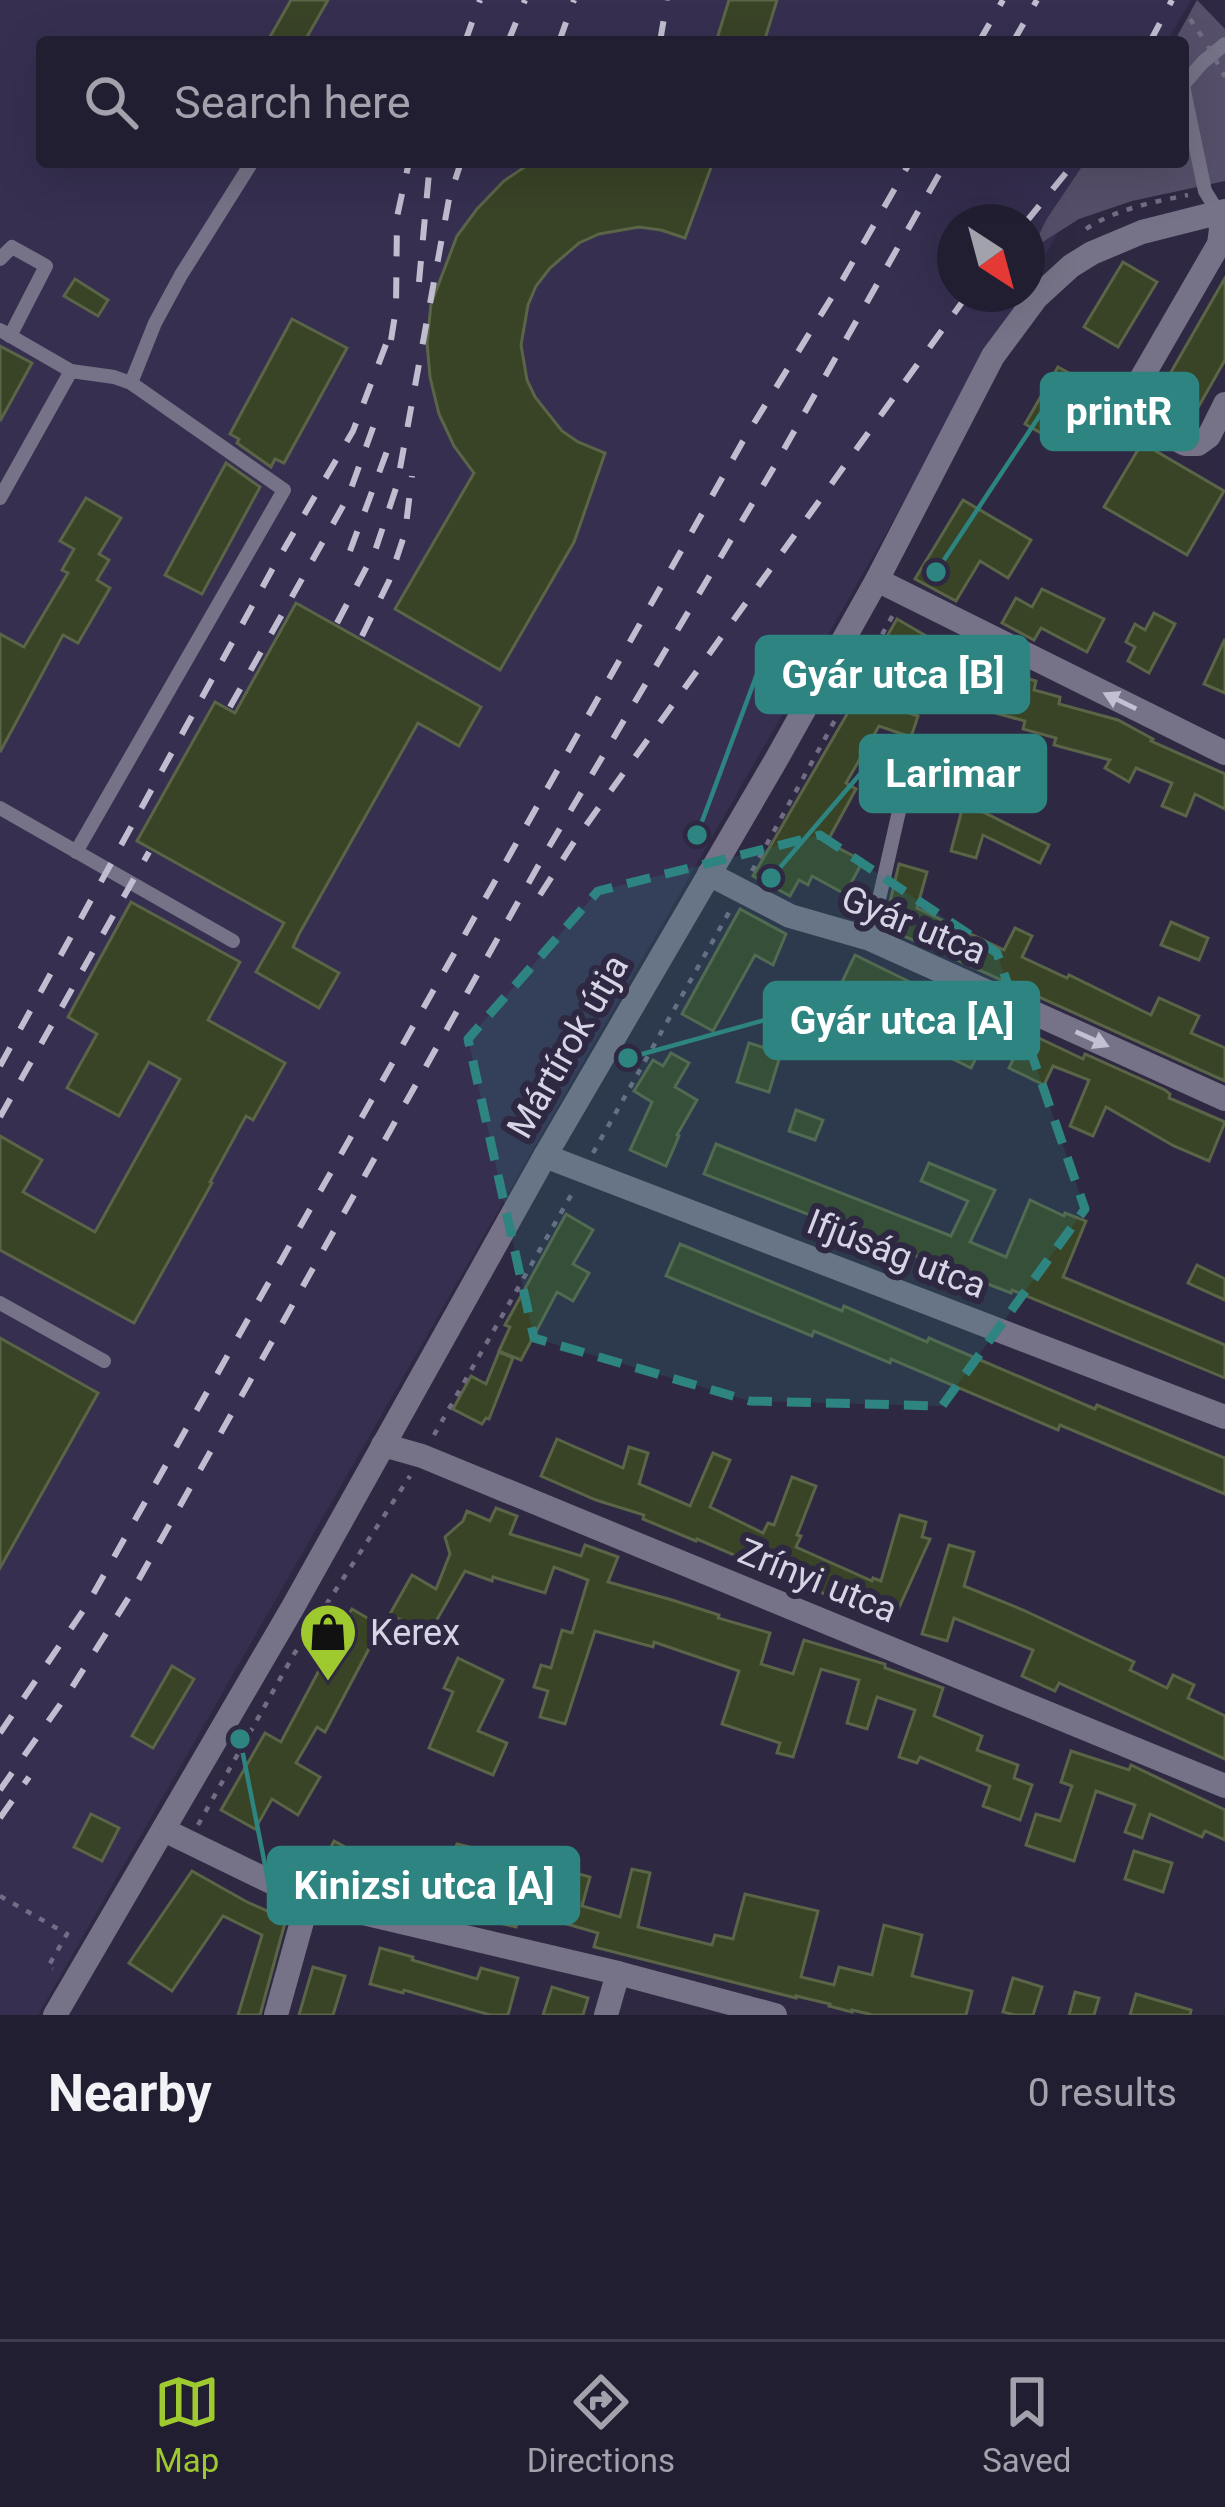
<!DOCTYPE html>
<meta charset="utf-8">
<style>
:root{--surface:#221e32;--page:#2a273a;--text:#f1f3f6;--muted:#a2a2ac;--line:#3f3c4d;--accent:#9eca2f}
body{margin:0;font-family:Roboto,sans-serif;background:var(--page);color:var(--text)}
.compass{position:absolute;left:937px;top:204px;width:108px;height:108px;border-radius:50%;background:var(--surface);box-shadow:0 12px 48px #0002;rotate:144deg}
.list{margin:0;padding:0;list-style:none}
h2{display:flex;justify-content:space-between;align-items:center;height:156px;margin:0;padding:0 48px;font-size:51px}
h2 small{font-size:39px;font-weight:400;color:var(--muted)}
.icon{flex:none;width:66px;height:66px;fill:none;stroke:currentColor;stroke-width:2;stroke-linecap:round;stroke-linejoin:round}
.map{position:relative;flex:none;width:1225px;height:2015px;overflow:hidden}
.search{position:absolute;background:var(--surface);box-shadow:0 12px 48px #0002;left:36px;right:36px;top:36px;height:132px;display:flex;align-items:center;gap:30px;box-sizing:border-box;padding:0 42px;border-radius:12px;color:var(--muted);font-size:45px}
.sheet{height:324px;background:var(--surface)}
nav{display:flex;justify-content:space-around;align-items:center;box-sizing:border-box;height:168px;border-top:3px solid var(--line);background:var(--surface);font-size:33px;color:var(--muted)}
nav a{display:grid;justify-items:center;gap:6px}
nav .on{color:var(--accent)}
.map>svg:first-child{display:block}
.built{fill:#362f50}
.green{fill:#554f6a}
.building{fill:#394326;stroke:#5a6547;stroke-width:3}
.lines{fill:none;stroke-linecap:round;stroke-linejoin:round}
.path{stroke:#726d84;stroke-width:4.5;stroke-dasharray:6 9;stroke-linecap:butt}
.service{stroke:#767287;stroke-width:14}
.minor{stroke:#767287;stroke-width:24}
.tertiary{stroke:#767287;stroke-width:24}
.rail{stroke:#c1bdd0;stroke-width:6;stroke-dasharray:21 21;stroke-linecap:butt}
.path-bridge{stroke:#726d84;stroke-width:4.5;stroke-dasharray:6 9;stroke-linecap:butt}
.oneway{fill:#c4c0d3}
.marked{fill:#2d8480;fill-opacity:0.2;stroke:#2d8480;stroke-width:9;stroke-dasharray:24 15;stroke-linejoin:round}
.labels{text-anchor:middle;stroke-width:12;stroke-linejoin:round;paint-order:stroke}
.street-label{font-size:36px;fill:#d7d4e6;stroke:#2e2842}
.poi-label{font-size:36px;fill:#d7d4e6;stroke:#2e2842;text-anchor:start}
.leader{fill:none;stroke:#2d8480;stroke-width:4.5}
.callout-dot{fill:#2d8480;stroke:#2e2842;stroke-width:4.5}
.callout{fill:#2d8480;stroke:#2d8480;stroke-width:4.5}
.callout-label{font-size:39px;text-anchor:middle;font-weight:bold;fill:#fff}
</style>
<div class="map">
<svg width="1225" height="2015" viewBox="0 0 1225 2015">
<rect width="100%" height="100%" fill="#2e2842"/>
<path class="built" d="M0 0H1191L1167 42H42V162H1099L1027 287V222H955V294H1023L38 2015H0Z"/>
<path class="green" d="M1197 0 1225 29V181L1132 201 1079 219 1033 248 1046 220 1085 162H1183V42H1174Z"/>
<g class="building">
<path d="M291 0H328L304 42H279L270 37Z"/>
<path d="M729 0H777L764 42H716Z"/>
<path d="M532 162H713L685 238 661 230 639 227 599 234 579 243 550 268 536 286 528 305 521 345 527 380 535 397 562 431 578 442 605 453 574 542 500 670 395 609 474 473 454 446 439 414 430 377 427 343 431 304 457 236 477 209 504 181Z"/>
<path d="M1123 262 1157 282 1118 347 1084 327Z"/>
<path d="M1225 278V360L1187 427 1151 407Z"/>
<path d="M75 279 108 300 98 316 64 296Z"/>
<path d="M292 319 347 348 284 463 275 459 271 467 237 443 239 439 230 434Z"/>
<path d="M0 346 32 363 0 421Z"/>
<path d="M1058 367 1089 384 1055 441 1025 424Z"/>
<path d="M1142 443 1224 491 1187 555 1104 507Z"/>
<path d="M226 463 260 487 202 594 165 575Z"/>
<path d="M86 498 121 518 99 554 109 560 97 580 110 588 78 643 63 635 0 752V634L24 647 68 573 62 570 74 549 60 541Z"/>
<path d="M963 500 1031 540 1008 578 980 561 956 601 915 579Z"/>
<path d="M1042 589 1104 619 1087 652 1041 628 1034 640 1002 623 1016 598 1032 607Z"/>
<path d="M296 603 481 707 459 746 418 723 299 934 293 947 339 973 319 1008 256 972 284 923 137 841 215 702 235 713Z"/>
<path d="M1154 613 1175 624 1149 673 1128 661 1135 647 1126 642 1135 624 1145 630Z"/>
<path d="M897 619 928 637 888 706 918 716 911 737 879 726 846 783 856 789 827 842 863 861 845 894 812 876 808 885 799 880 790 896 753 876 864 685 860 683Z"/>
<path d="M1225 639V693L1204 684Z"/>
<path d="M966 646 988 655 984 666 1036 681 1034 690 1060 697 1059 704 1118 720 1153 739 1151 741 1225 774V809L1195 794 1186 816 1162 806 1172 783 1136 768 1129 782 1105 768 1110 760 1054 745 1056 738 1023 729 1025 721 988 711 990 704 950 688Z"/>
<path d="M963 806 983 812 1049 845 1040 863 983 835 976 858 951 851Z"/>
<path d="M899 864 927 872 917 908 1004 950 1015 928 1032 936 1022 957 1067 978 1069 975 1151 1015 1159 998 1199 1016 1191 1033 1225 1048V1081L884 927Z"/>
<path d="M131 902 240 962 208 1020 285 1063 253 1120 246 1116 210 1182 212 1183 134 1323 0 1250V1136L42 1160 23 1192 95 1232 180 1079 149 1062 119 1116 67 1088 97 1034 68 1017Z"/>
<path d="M740 909 786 934 773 965 755 955 713 1031 682 1014Z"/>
<path d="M1171 922 1208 938 1199 960 1161 945Z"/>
<path d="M855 955 916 985 960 1004 962 1001 996 1018 971 1068 937 1051 945 1034 841 984Z"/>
<path d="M1026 1032 1083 1059 1085 1054 1165 1090 1170 1094 1169 1098 1225 1122 1209 1161 1174 1146 1106 1107 1093 1136 1070 1126 1089 1080 1053 1066 1044 1085 1009 1068Z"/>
<path d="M749 1043 781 1053 769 1092 737 1082Z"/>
<path d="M671 1053 689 1063 675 1087 697 1100 677 1135 679 1136 666 1166 630 1150 652 1102 634 1091 653 1060 663 1066Z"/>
<path d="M796 1110 823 1120 815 1140 789 1131Z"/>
<path d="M716 1144 951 1236 968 1201 921 1181 929 1163 995 1190 970 1242 1006 1257 1030 1200 1064 1216 1065 1213 1086 1221 1063 1277 1225 1345V1378L1012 1290 1011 1293 704 1174Z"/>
<path d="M566 1214 593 1230 573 1264 589 1273 573 1301 557 1292 521 1360 499 1351 510 1327 505 1325Z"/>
<path d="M680 1244 842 1311 844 1306 927 1342 929 1338 1095 1409 1097 1405 1225 1458V1494L1060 1425 1058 1430 891 1359 890 1363 814 1331 812 1336 666 1276Z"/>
<path d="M1197 1265 1225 1279V1300L1188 1283Z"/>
<path d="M0 1338 98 1393 0 1568Z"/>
<path d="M499 1352 513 1358 489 1419 486 1418 482 1424 453 1409 471 1376 486 1384Z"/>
<path d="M557 1439 623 1468 629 1447 648 1453 639 1484 690 1506 713 1453 730 1460 710 1507 763 1533 768 1523 774 1525 792 1477 816 1486 797 1535 801 1536 796 1547 872 1581 873 1578 881 1581 900 1515 926 1522 922 1537 930 1539 892 1623 697 1539 696 1541 643 1519 644 1515 596 1500 541 1476Z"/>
<path d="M496 1508 517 1516 510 1534 581 1556 585 1545 618 1557 608 1582 672 1600 719 1615 718 1618 770 1633 761 1664 793 1674 804 1640 885 1664V1668L943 1688 934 1716 982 1736 977 1750 1018 1765 1014 1778 1032 1785 1020 1820 983 1806 990 1786 920 1757 917 1763 899 1757 915 1710 877 1697 867 1729 847 1723 859 1680 821 1669 793 1757 777 1753 780 1743 722 1724 739 1671 654 1642 653 1647 595 1631 565 1724 540 1717 548 1691 534 1687 541 1665 551 1668 562 1630 572 1633 588 1580 554 1567 545 1593 493 1577 492 1581 465 1571 428 1635 390 1614 412 1575 436 1589 450 1554 445 1537 463 1521 467 1511 490 1521Z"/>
<path d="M949 1545 974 1552 964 1586 1023 1610 1134 1662 1130 1670 1167 1688 1173 1675 1194 1685 1188 1698 1225 1716V1759L1059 1683 1055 1691 1022 1676 1033 1650 954 1618 947 1641 922 1634Z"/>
<path d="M352 1609 381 1626 325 1732 317 1727 296 1763 320 1777 298 1815 272 1799 255 1829 221 1810 265 1733 281 1742 324 1661 329 1664 349 1627 343 1623Z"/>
<path d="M458 1658 503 1680 478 1731 507 1743 493 1775 429 1748 453 1692 444 1688Z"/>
<path d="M172 1666 194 1679 153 1748 132 1736Z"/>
<path d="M1071 1751 1129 1770 1131 1765 1225 1810V1840L1205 1831 1202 1837 1150 1814 1142 1838 1125 1832 1135 1805 1096 1791 1074 1861 1026 1845 1036 1814 1060 1821 1072 1786 1061 1782Z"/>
<path d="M91 1814 119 1828 102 1861 74 1847Z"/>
<path d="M334 1841 362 1856 347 1885 319 1871Z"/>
<path d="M457 1844 478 1849 469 1885 523 1898 516 1927 462 1914 460 1919 378 1897 387 1866 432 1879 437 1861 451 1864Z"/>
<path d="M1134 1851 1172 1863 1163 1892 1125 1879Z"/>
<path d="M553 1867 590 1877 582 1906 620 1917 632 1869 650 1873 638 1927 712 1945 715 1935 733 1939 745 1894 818 1911 801 1977 834 1985 839 1967 872 1975 884 1925 922 1935 912 1976 972 1991 966 2015H873L852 2010V2012L829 2006 830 2004 796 1996V1998L594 1947 598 1933 539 1916Z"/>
<path d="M192 1871 247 1902 286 1919 260 2015H238L262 1935 223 1916 172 1991 129 1963Z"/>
<path d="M380 1948 413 1957 412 1960 477 1979 481 1968 518 1978 508 2015H490L404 1990 403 1993 370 1984Z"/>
<path d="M313 1967 345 1976 333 2015H299Z"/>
<path d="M1013 1978 1042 1987 1033 2015H1015L1003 2012Z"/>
<path d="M552 1987 588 1998 583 2015H543Z"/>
<path d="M1075 1992 1099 1998 1094 2015H1069Z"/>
<path d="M1136 1994 1191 2010 1190 2015H1130Z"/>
</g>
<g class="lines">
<g class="path">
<path d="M1190 19 1205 41"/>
<path d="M1086 229C1116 209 1153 202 1188 195"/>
<path d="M752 871 894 613"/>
<path d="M593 1153 732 907"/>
<path d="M434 1435 574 1190"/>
<path d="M198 1825 294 1654 410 1476"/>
<path d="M0 1896 67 1934 48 1967 53 1969"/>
</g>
<g class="service">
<path d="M1183 85 1203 62 1225 44"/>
<path d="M1183 86 1205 191 1218 212"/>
<path d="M0 259 12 247 46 266 10 336"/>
<path d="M0 330 71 371 114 377 131 383 284 490 76 852"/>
<path d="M131 383 155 323 181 275 252 162"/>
<path d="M0 498 71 371"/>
<path d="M0 808 233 941"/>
<path d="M870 939 902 798"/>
<path d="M0 1303 104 1361"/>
</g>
<g class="minor">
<path d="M1218 212 1221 229 1219 244 1134 391 1131 406 1140 420 1185 444H1198L1209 436 1225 404"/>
<path d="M877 580 1225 753"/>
<path d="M709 874 790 916 870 939 1225 1099"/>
<path d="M545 1156 1225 1417"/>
<path d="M383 1445 422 1456 1225 1786"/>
<path d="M164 1830 308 1900 618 1973 775 2015"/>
<path d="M276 2015 308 1900"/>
<path d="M606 2015 618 1973"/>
</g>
<path class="tertiary" d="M55 2015 293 1607 545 1156 776 760 877 580 993 356 1036 298 1071 266 1092 253 1142 232 1225 211"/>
<g class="rail">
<path d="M465 42 480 0"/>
<path d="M508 42 525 0"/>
<path d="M559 42 574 0"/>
<path d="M660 42 667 0"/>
<path d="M979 42 1003 0"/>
<path d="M1013 42 1037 0"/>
<path d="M1150 42 1172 0"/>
<path d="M1026 222 1075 162"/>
<path d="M419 282 430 162"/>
<path d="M391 340 396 309 397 217 409 162"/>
<path d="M350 551 393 435"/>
<path d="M337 623 375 551 397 485 449 199 461 162"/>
<path d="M362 636 389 581 405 533 412 476"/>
<path d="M230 707 348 497 379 411"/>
<path d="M540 895 574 842 968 294"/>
<path d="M0 1066 273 568 353 431 393 326"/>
<path d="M0 1117 149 852"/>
<path d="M0 1733 87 1605 743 441 843 279 910 162"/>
<path d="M0 1790 71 1689 129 1597 546 852 774 467 946 162"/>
<path d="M0 1818 29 1777"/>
</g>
<path class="path-bridge" d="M1208 46 1225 77"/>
</g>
<defs><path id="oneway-solid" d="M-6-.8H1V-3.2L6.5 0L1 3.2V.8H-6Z" transform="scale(3)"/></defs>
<g class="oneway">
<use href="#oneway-solid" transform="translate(1120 701) rotate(-154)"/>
<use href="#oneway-solid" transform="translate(1092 1039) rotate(24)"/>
</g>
<path class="marked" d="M820 835 997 953 1085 1209 942 1406 750 1401 534 1338 468 1039 598 891Z"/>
<defs>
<g id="shop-pin" transform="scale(3)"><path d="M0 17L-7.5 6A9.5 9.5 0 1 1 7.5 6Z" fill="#9eca2f" stroke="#2e2842"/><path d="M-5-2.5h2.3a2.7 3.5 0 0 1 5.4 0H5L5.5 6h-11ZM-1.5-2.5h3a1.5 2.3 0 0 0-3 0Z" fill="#111"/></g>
</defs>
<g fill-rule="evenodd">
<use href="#shop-pin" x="328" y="1632"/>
</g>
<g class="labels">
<g class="street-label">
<text transform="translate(914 924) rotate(22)" y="13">Gyár utca</text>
<text transform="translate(567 1046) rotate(-60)" y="13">Mártírok útja</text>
<text transform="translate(897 1253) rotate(21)" y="13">Ifjúság utca</text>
<text transform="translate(818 1580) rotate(22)" y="13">Zrínyi utca</text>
</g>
<g class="poi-label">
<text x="370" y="1645">Kerex</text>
</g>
</g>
<path class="leader" d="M936 572L1042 412M697 835L757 674M771 878L861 773M628 1058L765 1020M240 1739L269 1885"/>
<g class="callout-dot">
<circle cx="936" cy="572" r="12"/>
<circle cx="697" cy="835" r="12"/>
<circle cx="771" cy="878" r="12"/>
<circle cx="628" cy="1058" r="12"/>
<circle cx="240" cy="1739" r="12"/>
</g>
<g class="callout">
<rect x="1042" y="374" width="155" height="75" rx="12"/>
<rect x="757" y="637" width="271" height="75" rx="12"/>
<rect x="861" y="736" width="184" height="75" rx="12"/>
<rect x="765" y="983" width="273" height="75" rx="12"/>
<rect x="269" y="1848" width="309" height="75" rx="12"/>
</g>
<g class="callout-label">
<text x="1119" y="425">printR</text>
<text x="893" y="688">Gyár utca [B]</text>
<text x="953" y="787">Larimar</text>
<text x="902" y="1034">Gyár utca [A]</text>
<text x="424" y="1899">Kinizsi utca [A]</text>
</g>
</svg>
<svg class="compass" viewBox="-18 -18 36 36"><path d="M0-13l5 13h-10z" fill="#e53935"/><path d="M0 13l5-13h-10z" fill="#a2a2ac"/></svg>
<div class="search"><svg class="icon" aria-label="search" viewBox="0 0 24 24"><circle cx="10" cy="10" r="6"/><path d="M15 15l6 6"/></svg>Search here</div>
</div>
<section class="sheet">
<h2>Nearby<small>0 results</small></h2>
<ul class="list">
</ul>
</section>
<nav>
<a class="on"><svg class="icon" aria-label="map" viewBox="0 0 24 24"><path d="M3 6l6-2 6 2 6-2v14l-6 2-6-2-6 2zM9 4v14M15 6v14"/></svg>Map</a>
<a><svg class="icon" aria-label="directions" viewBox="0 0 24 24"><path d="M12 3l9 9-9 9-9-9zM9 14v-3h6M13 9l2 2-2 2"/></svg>Directions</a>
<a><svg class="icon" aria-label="saved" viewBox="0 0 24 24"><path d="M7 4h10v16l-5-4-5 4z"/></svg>Saved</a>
</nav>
